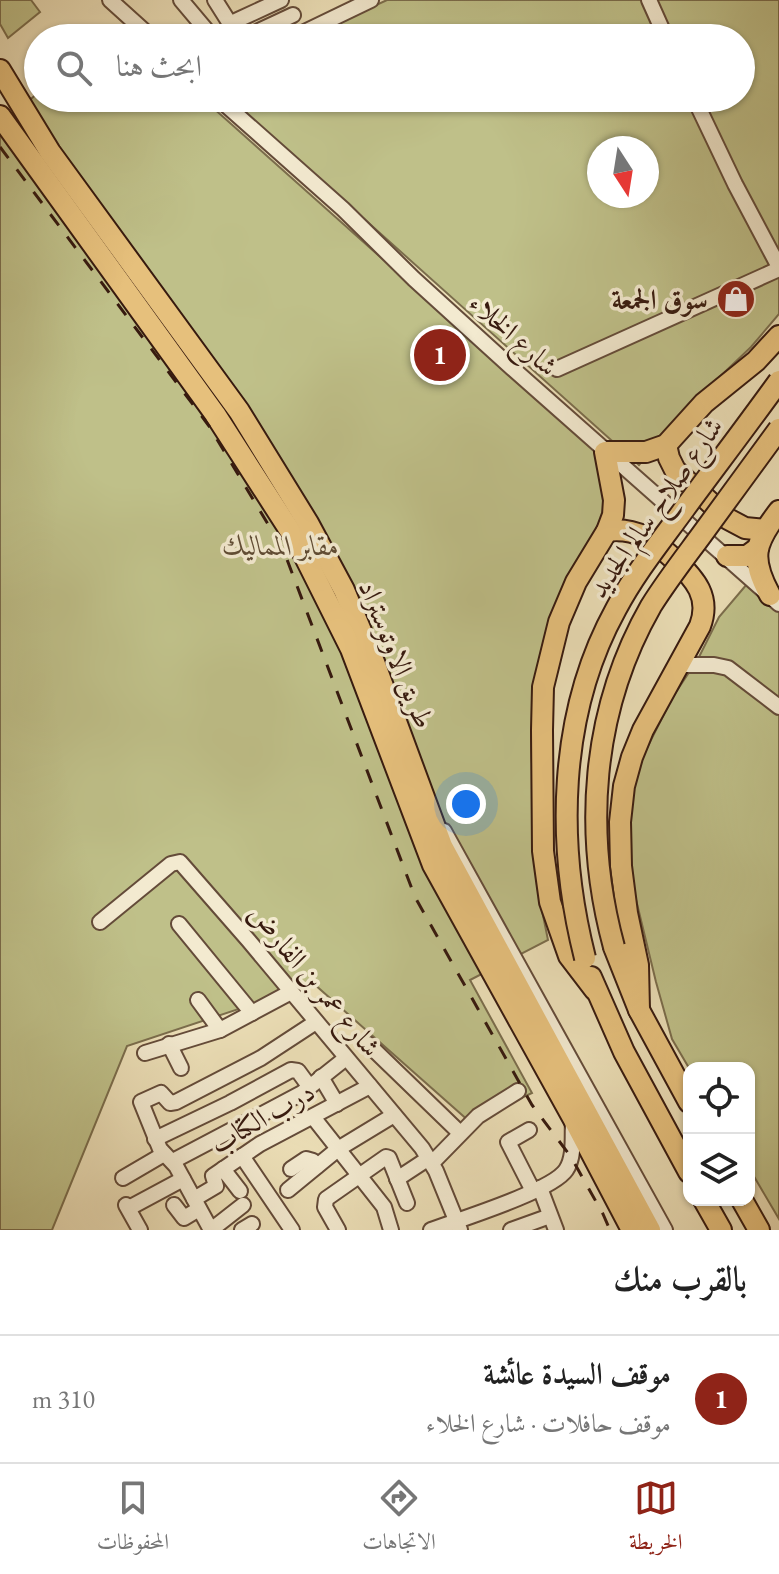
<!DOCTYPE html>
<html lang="ar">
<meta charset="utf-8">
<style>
:root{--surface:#fff;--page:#f6f6f6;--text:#222;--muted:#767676;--line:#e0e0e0;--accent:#8f2418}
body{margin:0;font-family:"EB Garamond",Amiri,serif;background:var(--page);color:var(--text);direction:rtl}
.controls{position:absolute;right:24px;bottom:24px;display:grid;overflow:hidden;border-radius:16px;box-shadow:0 2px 6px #0004}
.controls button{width:72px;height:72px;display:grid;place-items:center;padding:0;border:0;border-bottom:2px solid var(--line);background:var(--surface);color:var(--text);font:40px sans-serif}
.compass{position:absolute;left:587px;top:136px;width:72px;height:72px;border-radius:50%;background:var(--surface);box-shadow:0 2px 6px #0004;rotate:168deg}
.you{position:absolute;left:466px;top:804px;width:28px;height:28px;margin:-20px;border:6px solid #fff;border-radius:50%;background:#1a73e8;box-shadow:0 0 0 12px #1a73e833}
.badge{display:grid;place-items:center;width:52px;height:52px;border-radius:50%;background:var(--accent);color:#fff;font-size:26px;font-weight:700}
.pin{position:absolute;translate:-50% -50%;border:4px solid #fff;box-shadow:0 2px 8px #0006}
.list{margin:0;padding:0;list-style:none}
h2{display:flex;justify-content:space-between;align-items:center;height:104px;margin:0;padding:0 32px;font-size:34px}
h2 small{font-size:26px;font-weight:400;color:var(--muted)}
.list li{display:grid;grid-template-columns:52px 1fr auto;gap:24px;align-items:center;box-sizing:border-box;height:128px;padding:0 32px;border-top:2px solid var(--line)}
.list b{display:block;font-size:30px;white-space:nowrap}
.list p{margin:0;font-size:26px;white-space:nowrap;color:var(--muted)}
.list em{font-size:26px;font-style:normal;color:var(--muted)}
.icon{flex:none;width:44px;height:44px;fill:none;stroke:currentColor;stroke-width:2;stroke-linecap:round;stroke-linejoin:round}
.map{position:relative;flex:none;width:779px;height:1230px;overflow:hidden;direction:ltr}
.search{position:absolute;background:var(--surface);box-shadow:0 2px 6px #0004;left:24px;right:24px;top:24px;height:88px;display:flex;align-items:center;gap:20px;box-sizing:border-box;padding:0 28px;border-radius:44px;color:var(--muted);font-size:30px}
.sheet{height:232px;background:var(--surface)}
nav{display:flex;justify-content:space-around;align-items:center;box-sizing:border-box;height:112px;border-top:2px solid var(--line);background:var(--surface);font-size:22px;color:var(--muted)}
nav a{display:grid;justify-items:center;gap:4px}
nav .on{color:var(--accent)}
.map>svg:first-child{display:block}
.green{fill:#bfc089;stroke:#7b6d4c;stroke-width:2;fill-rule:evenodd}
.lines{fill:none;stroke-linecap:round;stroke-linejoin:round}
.minor-casing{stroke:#644b39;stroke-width:18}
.highway-casing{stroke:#371a0f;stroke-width:24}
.minor{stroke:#f3ead0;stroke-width:14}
.highway{stroke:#e6c07c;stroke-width:20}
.rail{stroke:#371a0f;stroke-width:3;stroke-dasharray:14 14;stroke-linecap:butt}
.highway-bridge-casing{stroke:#371a0f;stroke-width:24;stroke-linecap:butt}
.highway-bridge{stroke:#e6c07c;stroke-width:20}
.labels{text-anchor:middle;stroke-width:7;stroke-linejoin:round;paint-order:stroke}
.poi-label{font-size:28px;font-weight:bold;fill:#371a0f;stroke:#f3ead0;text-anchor:end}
.street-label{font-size:28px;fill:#371a0f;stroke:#f3ead0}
.park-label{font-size:28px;font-style:italic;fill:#604c34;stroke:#f3ead0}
</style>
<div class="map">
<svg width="779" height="1230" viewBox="0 0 779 1230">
<rect width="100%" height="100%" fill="#ecdfb7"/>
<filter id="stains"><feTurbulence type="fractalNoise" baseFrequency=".0025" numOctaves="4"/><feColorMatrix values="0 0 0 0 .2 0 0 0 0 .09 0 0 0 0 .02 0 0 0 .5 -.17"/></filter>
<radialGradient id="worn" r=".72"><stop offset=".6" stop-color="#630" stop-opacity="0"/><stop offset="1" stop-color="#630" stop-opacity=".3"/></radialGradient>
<g class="green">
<path d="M0 0H31L40 12 8 38 0 24Z"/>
<path d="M387 0H779V314L751 347 688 407 639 465 229 98H741V38H305ZM599 148H647V196H599Z"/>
<path d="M38 93V98H202L618 469 613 494 535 682 531 738 537 886 548 940 470 980 532 1093 470 1122 314 984 127 1046 52 1230H0V125Z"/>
<path d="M747 584 779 612V1219L749 1168V1068H689L672 1039 656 982 632 883 627 820 637 768 672 698 698 659 719 617Z"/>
</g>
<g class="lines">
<g class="minor-casing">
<g id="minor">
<path d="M110 0 152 38"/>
<path d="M181 0 213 38"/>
<path d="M215 0 239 38"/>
<path d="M649 0 666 38"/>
<path d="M229 24 281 0"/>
<path d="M244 38 293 15"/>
<path d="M292 38 371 0"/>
<path d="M218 98 343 209 414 279 512 368 779 604"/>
<path d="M694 98 735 184 779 267"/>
<path d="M557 369 779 269"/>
<path d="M680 665H714L728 668 779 707"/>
<path d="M444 831 665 1230"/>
<path d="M100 922 171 864 180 862 249 941 422 1148 436 1171 460 1230"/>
<path d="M179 924 252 1013"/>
<path d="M198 1000 220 1030"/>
<path d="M169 1044 181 1068"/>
<path d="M368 1044 460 1133"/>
<path d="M145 1053 220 1030 291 992"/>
<path d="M321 1077 337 1104"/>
<path d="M313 1117 384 1207 391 1230"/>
<path d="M529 1130 508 1142 533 1191"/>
<path d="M155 1139 230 1103 291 1070 298 1071 309 1086"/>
<path d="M242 1156 292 1230"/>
<path d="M173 1161 302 1093 346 1058"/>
<path d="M432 1163 478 1116 518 1091"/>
<path d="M223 1169 240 1191"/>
<path d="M291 1169 306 1159 313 1161 317 1166"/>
<path d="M123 1178 164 1154"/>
<path d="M397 1179 429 1158"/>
<path d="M540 1188 556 1230"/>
<path d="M288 1190 338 1149 394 1115"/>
<path d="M194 1199 216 1186 213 1176 260 1144 370 1086"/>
<path d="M126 1205 140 1230"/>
<path d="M174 1205 184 1218 199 1209"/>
<path d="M243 1205 211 1230 176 1166 160 1149 141 1102 161 1093 170 1103 176 1102 261 1058 316 1022"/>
<path d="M129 1208 183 1179"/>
<path d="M242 1230 252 1224"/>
<path d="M338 1230 325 1207 326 1199 386 1157 389 1158 407 1203"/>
<path d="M431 1230C458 1220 552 1191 566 1170 575 1157 572 1135 573 1121"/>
<path d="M511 1230 550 1216"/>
</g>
</g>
<g class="highway-casing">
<g id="highway">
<path d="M0 70 50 152 239 411 308 523 344 590 374 662 442 846 650 1230"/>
<path d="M0 116 215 414 298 543 351 649 433 865 573 1118 632 1230"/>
<path d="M666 445 669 458 675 470 728 519 745 528 765 530"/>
<path d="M607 531C637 527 654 541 675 560 695 579 711 597 700 626L643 730 632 757 624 786 620 822 621 866 627 913 638 965 639 1010"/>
<path d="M727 556H747L758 548"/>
<path d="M770 595C750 558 754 544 779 511"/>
<path d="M614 947 639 1010 689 1102"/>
<path d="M591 977 624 1052 689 1172"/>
<path d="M595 990 569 956 550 902 543 851 542 730 543 687 559 622 576 582 607 531 613 515 614 500 605 452H646L666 445 704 403 756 361 779 336"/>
<path d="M704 1200 721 1230"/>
<path d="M742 1200 759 1230"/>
</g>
</g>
<use href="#minor" class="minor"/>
<use href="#highway" class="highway"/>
<path class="rail" d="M0 147 209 426 283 549 415 897 532 1105 571 1157 603 1214 610 1230"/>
<g class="highway-bridge-casing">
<g id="highway-bridge">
<path d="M614 947C583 833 591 711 651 606 666 582 683 560 700 537 726 501 753 465 779 429"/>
<path d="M585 958C556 844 558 714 616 609 635 573 661 541 685 508 716 466 748 424 779 381"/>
</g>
</g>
<use href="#highway-bridge" class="highway-bridge"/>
</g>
<defs>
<g id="shop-disc" transform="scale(2)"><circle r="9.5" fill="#8f2418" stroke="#f3ead0"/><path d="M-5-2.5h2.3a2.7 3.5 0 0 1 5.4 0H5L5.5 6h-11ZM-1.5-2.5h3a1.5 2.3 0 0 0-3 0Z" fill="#fff"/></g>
</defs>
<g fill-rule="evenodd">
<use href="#shop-disc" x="736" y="299"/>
</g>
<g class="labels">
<g class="poi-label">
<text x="708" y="309">سوق الجمعة</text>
</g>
<g class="street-label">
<text transform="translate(514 334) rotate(42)" y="10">شارع الخلاء</text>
<text transform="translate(655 507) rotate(-55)" y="10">شارع صلاح سالم الجديد</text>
<text transform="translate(397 654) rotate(68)" y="10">طريق الاوتوستراد</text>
<text transform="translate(315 980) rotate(50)" y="10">شارع عمر بن الفارض</text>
<text transform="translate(262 1117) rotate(-30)" y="10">درب الكتاب</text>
</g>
<g class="park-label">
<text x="281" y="555">مقابر المماليك</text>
</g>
</g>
<rect width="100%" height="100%" filter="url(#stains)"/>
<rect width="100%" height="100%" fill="url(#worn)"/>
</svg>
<div class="controls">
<button><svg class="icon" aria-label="locate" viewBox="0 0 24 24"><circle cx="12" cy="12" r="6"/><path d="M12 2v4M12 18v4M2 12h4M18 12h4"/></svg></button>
<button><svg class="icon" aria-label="layers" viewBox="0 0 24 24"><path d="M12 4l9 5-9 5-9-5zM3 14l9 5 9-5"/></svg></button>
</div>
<svg class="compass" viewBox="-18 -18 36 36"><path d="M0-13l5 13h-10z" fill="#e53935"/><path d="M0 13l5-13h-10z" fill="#767676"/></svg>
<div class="you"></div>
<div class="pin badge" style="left:440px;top:355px">1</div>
<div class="search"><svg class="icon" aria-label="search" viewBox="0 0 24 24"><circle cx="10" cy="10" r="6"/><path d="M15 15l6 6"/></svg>ابحث هنا</div>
</div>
<section class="sheet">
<h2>بالقرب منك<small></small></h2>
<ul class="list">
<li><span class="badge">1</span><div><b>موقف السيدة عائشة</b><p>موقف حافلات · شارع الخلاء</p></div><em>310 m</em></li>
</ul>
</section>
<nav>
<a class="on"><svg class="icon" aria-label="map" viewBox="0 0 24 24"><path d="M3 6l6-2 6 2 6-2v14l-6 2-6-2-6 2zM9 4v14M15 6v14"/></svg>الخريطة</a>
<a><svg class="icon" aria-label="directions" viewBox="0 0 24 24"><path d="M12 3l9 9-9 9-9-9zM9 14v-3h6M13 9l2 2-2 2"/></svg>الاتجاهات</a>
<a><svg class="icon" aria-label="saved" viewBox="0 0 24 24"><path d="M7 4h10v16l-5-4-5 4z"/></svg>المحفوظات</a>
</nav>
